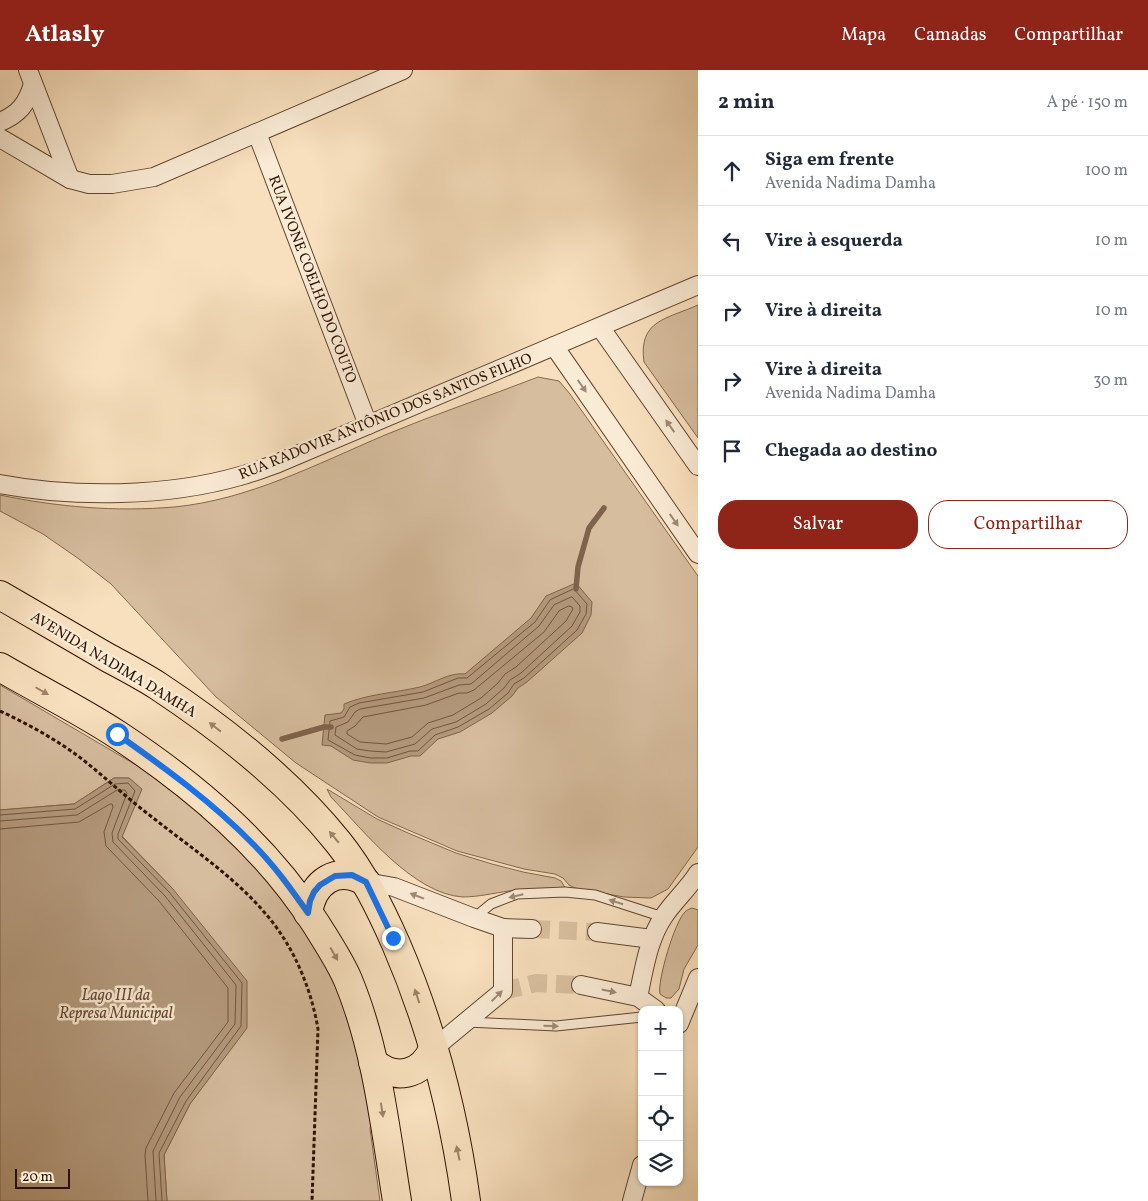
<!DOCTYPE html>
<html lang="pt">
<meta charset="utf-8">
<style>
:root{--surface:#fff;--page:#f6f6f7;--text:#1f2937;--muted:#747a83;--line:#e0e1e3;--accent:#8f2418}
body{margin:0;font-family:Vollkorn,serif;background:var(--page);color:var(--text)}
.controls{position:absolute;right:15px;bottom:15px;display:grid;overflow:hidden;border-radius:10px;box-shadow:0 1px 4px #0004}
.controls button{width:45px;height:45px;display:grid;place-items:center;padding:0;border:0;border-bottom:1px solid var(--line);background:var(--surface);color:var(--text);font:25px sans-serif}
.scale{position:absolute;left:15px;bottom:12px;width:55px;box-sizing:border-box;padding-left:5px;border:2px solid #301200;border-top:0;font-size:14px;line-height:18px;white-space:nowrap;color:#301200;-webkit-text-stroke:4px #faebd5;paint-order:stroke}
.stop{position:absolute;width:15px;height:15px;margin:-11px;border:4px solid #1a73e8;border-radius:50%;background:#fff}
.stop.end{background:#1a73e8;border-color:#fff;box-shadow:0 1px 5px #0008}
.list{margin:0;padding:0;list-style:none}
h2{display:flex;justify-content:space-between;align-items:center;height:65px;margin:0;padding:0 20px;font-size:21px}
h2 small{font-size:16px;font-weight:400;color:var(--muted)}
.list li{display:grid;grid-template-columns:32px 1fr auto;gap:15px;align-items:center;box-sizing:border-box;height:70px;padding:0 20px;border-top:1px solid var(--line)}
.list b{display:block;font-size:19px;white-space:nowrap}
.list p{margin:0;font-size:16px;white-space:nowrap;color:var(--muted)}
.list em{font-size:16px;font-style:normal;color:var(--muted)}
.actions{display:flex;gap:10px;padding:15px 20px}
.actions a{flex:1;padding:11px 0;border:1px solid var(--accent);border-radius:20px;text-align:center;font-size:18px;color:var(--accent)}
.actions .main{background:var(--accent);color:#fff}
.icon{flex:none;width:28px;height:28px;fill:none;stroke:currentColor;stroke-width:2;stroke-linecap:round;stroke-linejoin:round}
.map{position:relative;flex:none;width:698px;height:1131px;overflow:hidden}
header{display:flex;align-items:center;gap:30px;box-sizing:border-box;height:70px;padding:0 25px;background:var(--accent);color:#fff}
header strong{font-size:24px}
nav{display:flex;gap:28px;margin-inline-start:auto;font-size:18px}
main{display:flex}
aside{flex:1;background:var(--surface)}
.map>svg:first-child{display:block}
.green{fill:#d6bd9e;stroke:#83684f}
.water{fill:#b49a7d;stroke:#7f644b}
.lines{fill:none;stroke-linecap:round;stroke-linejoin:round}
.shore{stroke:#72563e;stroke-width:1}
.stream{stroke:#7f644b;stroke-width:5.5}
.minor-tunnel{stroke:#dac1a2;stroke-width:18;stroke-dasharray:18 9;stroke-linecap:butt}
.service-casing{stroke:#624630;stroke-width:11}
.minor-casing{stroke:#624630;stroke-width:20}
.primary-casing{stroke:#301200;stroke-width:30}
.path{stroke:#301200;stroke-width:3;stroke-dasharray:4 2.5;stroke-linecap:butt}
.service{stroke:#faebd5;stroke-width:9}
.minor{stroke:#faebd5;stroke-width:18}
.primary{stroke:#f8e0be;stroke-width:28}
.oneway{fill:#9f8975}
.oneway2{fill:#9e8368}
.route{stroke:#1a73e8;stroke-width:6}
.labels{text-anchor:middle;stroke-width:5;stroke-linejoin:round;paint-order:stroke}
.street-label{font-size:15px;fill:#301200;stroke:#faebd5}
.water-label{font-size:16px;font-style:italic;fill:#654832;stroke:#faebd5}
</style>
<header>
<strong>Atlasly</strong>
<nav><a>Mapa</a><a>Camadas</a><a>Compartilhar</a></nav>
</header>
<main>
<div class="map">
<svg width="698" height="1131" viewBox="0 0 698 1131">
<rect width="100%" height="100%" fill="#f8e0be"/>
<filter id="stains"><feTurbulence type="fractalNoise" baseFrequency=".004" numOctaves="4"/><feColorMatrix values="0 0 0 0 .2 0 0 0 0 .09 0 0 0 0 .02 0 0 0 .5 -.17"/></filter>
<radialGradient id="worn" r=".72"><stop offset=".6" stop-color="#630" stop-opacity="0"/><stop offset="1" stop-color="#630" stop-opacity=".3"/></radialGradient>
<g class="green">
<path d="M698 235V368L644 292C638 250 667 249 698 235Z"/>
<path d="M538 307 559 311 570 324 698 506V777L668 819 651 828 624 827 575 818 569 815 563 808 555 804 524 799 457 781 378 747 296 693 216 627 111 514 79 489 43 464 0 441V425C57 437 116 442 174 437 248 430 317 394 385 365 435 344 487 327 538 307Z"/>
<path d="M0 615 143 699 201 744 237 777 268 809 318 878 352 949 374 1042 370 1059 380 1131H167L164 1085 190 1034 246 958 173 819 122 766 141 719 129 708H114L74 734 0 740Z"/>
<path d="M327 719 377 749 408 763 456 783 492 794 523 802 555 808 561 811 566 819C547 819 528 819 509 821 494 823 478 827 463 827 413 824 364 761 331 727Z"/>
<path d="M692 838 698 840V875L684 899 679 919 671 928H666L660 924C657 911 675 851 685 842 687 840 689 839 692 838Z"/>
</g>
<g class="water">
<path d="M576 513 592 532 591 545 582 563 527 612 518 618 512 626 492 643 460 662 438 669 420 686H411L387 693H370L353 690 331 676 322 675 325 645 341 643 344 639V634C368 624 394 623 420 617 435 613 449 602 465 604L531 548 546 526Z"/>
<path d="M114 708H129L142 719 122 767 173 819 247 911V958L190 1034 164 1085 167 1131H0V740L74 734Z"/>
</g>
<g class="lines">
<g class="shore">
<path d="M574 519 587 534 586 544 577 560 524 608 514 614 508 623 489 639 458 657 435 665 418 681H410L387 688H370L355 685 328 670 330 651 344 647 350 637 359 633 423 622 458 608H467L535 552 550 530Z"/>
<path d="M572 527 580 536V542L572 556 521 603 510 610 504 618 486 634 456 652 432 659 415 674 386 682 370 681 357 679 335 665 336 657 348 652 355 642 360 639 424 628 459 615 471 614 539 556 554 535Z"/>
<path d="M569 536 572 537 573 539 566 551 516 597 505 604 498 613 481 628 453 645 428 653 412 667 386 674 360 672 347 664V661L355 656 363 647 426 635 459 623H467L474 620 544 562 559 541Z"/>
<path d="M0 745 75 739 115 714 128 713 135 721 118 764V769L169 822 242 913 241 956 186 1031 159 1083 162 1131"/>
<path d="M0 751 77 745 117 720H125L127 723 112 763 113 772 165 826 236 915 235 954 180 1027 153 1081 156 1131"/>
<path d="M0 759 79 752 110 734H112L113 737 104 762 106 776 159 831 228 918V952L174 1023 146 1078 145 1085 148 1131"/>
</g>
<g class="stream">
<path d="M576 519 578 497 589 458 604 438"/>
<path d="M282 669 324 657H331"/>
</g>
<g class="minor-tunnel">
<path d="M532 859 597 862"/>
<path d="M503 921 536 913 581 915"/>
</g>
<g class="service-casing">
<g id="service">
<path d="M474 848 491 834 517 824 565 822 595 825 663 847"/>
<path d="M467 952 556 956 642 947"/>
</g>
</g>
<g class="minor-casing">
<g id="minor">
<path d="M28 0 70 109"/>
<path d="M0 52C19 44 27 34 33 14"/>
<path d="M257 63 368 355"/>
<path d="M0 68 70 109 89 114H112L154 107 403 0"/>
<path d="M600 257 698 396"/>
<path d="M554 276 698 484"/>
<path d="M0 414C74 428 167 427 240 406 252 403 264 398 276 394L698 215"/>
<path d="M366 812 394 817 474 848 503 858V921L433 979"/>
<path d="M503 858 532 859"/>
<path d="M597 862 652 869"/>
<path d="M581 915 638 927 656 940"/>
<path d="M638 927C644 900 648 869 664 846 674 831 688 819 698 803"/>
<path d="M679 954 698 908"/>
<path d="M632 1131 642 1095"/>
</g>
</g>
<g class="primary-casing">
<g id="primary">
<path d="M0 525C35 545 70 566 105 586 123 596 141 605 158 616 223 659 289 711 338 772 363 803 380 838 396 874 431 955 454 1043 466 1131"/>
<path d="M0 597C39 620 80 640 118 665 195 716 266 776 316 854 327 872 340 891 348 910 377 980 385 1057 397 1131"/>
<path d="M308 843C313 811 337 795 366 812"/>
<path d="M373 992C395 1011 421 1006 433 979"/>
</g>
</g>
<path class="path" d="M0 641C28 654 57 670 82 689 106 708 128 729 152 747 196 782 246 814 279 861 299 890 312 924 318 959L312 1131"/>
<use href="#service" class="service"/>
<use href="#minor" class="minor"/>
<use href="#primary" class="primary"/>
</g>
<defs><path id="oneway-solid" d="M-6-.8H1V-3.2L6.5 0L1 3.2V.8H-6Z" transform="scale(1.25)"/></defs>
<g class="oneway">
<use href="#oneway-solid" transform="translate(582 316) rotate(55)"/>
<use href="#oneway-solid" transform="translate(670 356) rotate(-125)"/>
<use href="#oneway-solid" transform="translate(674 450) rotate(55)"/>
<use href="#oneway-solid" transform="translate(417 826) rotate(-159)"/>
<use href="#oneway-solid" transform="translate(516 826) rotate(167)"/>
<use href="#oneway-solid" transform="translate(616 832) rotate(-163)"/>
<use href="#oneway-solid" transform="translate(609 921) rotate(12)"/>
<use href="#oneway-solid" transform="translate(497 926) rotate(-44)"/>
<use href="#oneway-solid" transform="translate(551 956) rotate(1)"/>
</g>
<g class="oneway2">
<use href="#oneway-solid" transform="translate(42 621) rotate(30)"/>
<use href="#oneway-solid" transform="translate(215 657) rotate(-142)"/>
<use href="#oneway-solid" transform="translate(334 767) rotate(-130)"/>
<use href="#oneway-solid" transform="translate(334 884) rotate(60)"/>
<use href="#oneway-solid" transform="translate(417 926) rotate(-108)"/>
<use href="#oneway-solid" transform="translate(382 1040) rotate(81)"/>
<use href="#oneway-solid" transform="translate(458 1083) rotate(-102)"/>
</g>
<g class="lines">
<path class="route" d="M117 664C165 698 212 732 253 774 274 795 291 819 308 843L310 831 314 822 320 815 335 806 352 805 366 812 393 868"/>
</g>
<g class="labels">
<g class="street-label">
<text transform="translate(313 209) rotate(69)" y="5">RUA IVONE COELHO DO COUTO</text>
<text transform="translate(385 346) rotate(-22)" y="5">RUA RADOVIR ANTÔNIO DOS SANTOS FILHO</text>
<text transform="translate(114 594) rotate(31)" y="5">AVENIDA NADIMA DAMHA</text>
</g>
<g class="water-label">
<text x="116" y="930">Lago III da<tspan x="116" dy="18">Represa Municipal</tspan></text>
</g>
</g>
<rect width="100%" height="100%" filter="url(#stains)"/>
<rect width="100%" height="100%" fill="url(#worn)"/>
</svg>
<div class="controls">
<button>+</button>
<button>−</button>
<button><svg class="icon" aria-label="locate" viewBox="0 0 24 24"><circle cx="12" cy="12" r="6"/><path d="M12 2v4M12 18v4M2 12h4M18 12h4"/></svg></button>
<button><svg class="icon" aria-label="layers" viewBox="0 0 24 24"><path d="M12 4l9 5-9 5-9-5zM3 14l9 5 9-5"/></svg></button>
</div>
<div class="scale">20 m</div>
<div class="stop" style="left:117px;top:664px"></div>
<div class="stop end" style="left:393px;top:868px"></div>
</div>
<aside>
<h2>2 min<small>A pé · 150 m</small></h2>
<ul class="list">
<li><svg class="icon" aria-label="ahead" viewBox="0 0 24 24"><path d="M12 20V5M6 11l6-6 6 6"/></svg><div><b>Siga em frente</b><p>Avenida Nadima Damha</p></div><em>100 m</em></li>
<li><svg class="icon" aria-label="left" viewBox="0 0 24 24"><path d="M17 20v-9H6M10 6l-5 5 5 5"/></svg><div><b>Vire à esquerda</b></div><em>10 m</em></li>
<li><svg class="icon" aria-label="right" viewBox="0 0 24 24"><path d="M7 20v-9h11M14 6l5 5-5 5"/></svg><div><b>Vire à direita</b></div><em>10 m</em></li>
<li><svg class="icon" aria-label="right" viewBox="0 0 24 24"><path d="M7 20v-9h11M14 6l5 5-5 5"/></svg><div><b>Vire à direita</b><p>Avenida Nadima Damha</p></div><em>30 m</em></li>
<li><svg class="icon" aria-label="arrive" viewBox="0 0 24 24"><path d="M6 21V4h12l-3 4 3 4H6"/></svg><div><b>Chegada ao destino</b></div></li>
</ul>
<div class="actions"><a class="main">Salvar</a><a>Compartilhar</a></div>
</aside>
</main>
